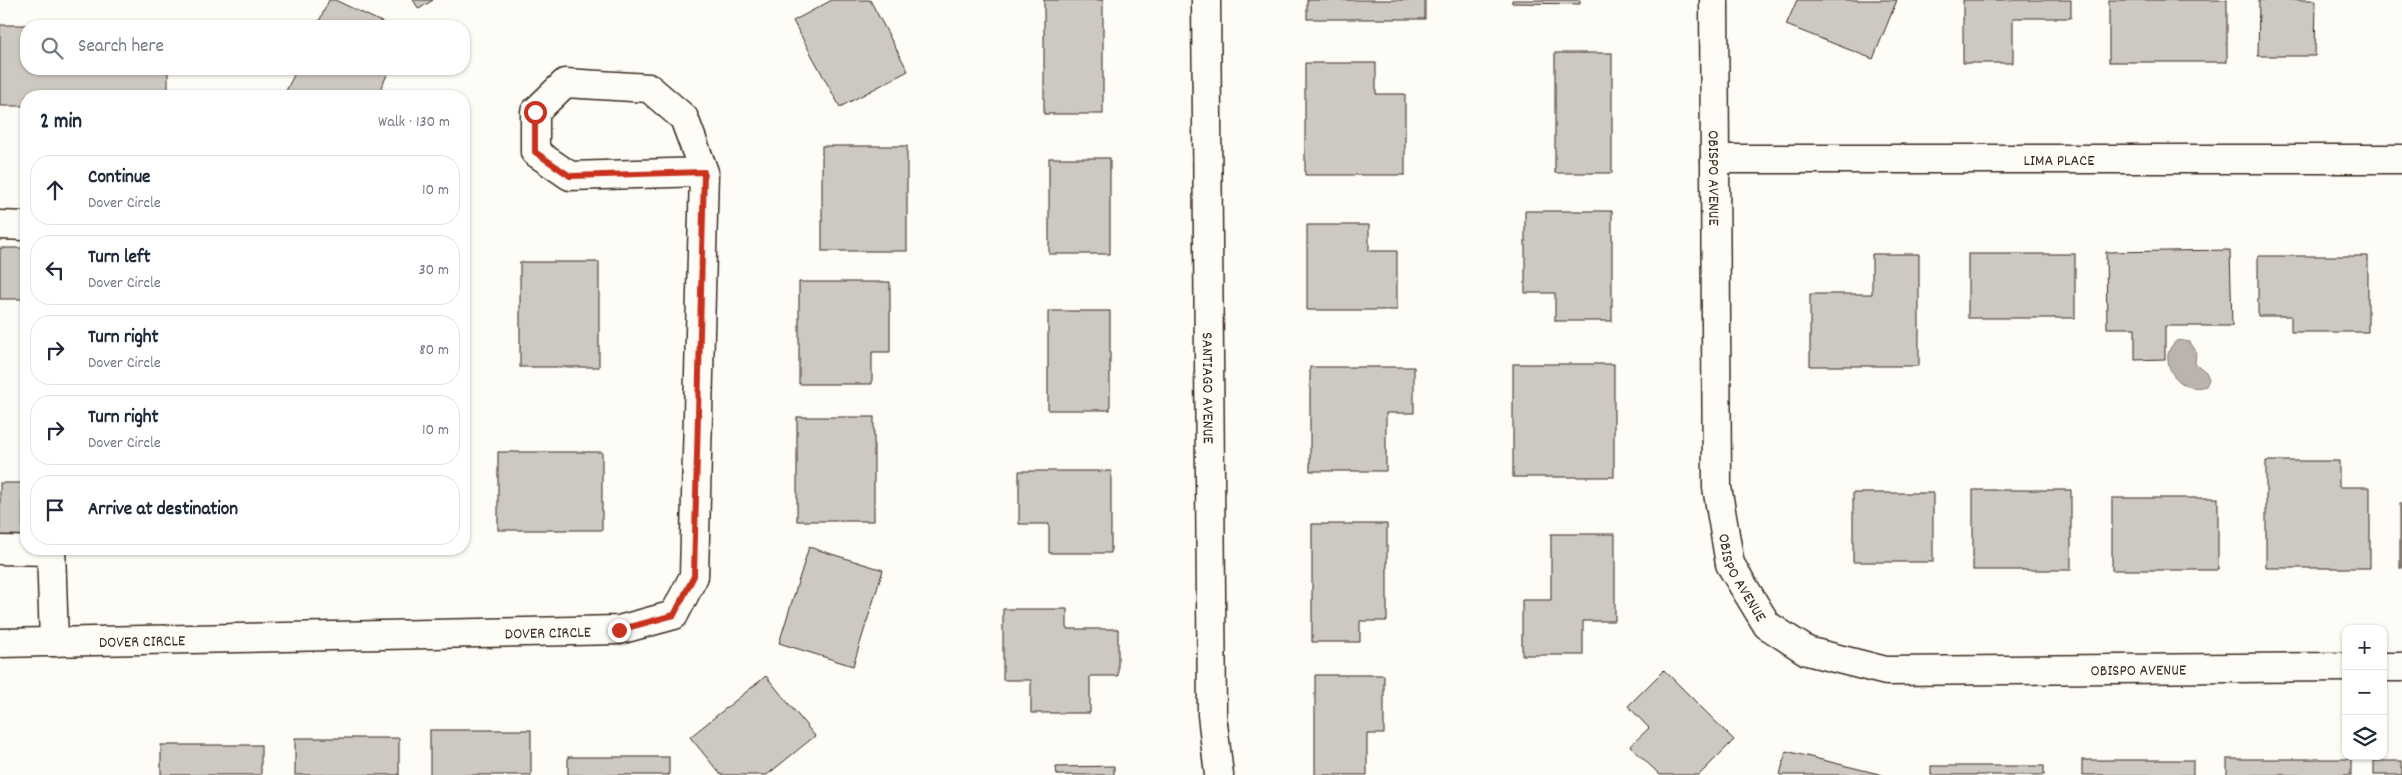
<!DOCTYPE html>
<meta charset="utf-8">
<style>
:root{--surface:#fff;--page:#f6f6f7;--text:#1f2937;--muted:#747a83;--line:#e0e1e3}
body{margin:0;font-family:Dekko,sans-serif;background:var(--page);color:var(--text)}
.controls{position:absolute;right:15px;bottom:15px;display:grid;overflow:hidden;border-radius:10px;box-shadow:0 1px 4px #0004}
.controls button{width:45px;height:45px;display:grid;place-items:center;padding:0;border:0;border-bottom:1px solid var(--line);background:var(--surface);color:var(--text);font:25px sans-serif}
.stop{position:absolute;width:15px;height:15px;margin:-11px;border:4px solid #c8321e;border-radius:50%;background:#fff}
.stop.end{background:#c8321e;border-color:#fff;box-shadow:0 1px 5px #0008}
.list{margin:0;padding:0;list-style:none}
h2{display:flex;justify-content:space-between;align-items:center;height:65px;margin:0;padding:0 20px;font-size:21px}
h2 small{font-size:16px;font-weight:400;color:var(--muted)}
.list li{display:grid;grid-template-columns:32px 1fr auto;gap:15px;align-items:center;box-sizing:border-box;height:70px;margin:0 10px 10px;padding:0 10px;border:1px solid var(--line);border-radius:20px}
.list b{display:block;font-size:19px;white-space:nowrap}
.list p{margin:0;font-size:16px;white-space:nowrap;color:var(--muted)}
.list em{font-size:16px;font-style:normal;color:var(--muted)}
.icon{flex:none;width:28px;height:28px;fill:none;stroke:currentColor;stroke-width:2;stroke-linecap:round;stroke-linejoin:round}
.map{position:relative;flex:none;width:2402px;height:775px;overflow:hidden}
.search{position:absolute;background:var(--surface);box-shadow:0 1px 4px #0004;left:20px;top:20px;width:450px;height:55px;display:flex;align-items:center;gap:12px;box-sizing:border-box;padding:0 18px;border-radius:20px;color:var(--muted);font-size:19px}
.panel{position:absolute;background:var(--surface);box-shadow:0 1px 4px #0004;left:20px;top:90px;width:450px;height:465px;border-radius:20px}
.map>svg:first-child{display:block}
.water{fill:#bbb4ad;stroke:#887d74}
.building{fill:#cdc8c2;stroke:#3b2a1e}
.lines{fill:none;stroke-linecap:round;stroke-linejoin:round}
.minor-casing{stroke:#3b2a1e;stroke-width:31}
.minor{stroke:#fdfcf7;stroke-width:28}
.route{stroke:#c8321e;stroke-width:6}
.labels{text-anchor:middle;stroke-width:4;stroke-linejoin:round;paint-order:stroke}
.street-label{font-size:16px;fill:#3b2a1e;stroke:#fdfcf7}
</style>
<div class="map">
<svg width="2402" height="775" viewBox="0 0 2402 775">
<rect width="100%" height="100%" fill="#fdfcf7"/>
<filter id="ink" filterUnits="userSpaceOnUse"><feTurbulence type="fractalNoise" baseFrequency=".02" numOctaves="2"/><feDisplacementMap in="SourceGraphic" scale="10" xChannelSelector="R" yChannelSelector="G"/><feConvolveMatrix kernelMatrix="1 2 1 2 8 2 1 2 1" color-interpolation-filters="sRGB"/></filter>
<g filter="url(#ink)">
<path class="water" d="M2178 340 2190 342 2196 351 2195 363 2206 372 2209 379 2206 386C2176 396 2154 355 2178 340Z"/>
<g class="building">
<path d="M329 0H335L390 26H317Z"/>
<path d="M413 0H433L419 9Z"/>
<path d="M832 0H870L908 71 840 107 793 21Z"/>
<rect x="1044" y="0" width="59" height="114"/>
<rect x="1307" y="0" width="118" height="19"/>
<path d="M1512 0H1580V4L1512 3Z"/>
<path d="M1797 0H1897L1873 59 1786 25Z"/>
<path d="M1963 0H2071V18H2013V63H1963Z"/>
<rect x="2109" y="0" width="118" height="62"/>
<path d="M2259 0H2316L2315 56H2258Z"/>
<path d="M0 25H168L26 26V69H168V96H26V106H0Z"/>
<rect x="1555" y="53" width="57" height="120"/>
<path d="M1305 63H1376V94H1405V175H1305Z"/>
<path d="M297 69H390L377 96H297L286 91Z"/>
<rect x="822" y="146" width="85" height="105"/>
<rect x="1049" y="158" width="61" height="96"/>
<path d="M1525 211H1612V321H1555V293H1525Z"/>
<path d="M1307 225H1369V251H1397V310H1307Z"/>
<rect x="0" y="248" width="25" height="51"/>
<path d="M2230 250 2232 326H2165V359L2135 360V328H2107L2106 252Z"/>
<path d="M1872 254H1919V366H1810V294H1872Z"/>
<rect x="1968" y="254" width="107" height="64"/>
<path d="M2258 256H2368V332H2291V316H2258Z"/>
<rect x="520" y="262" width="79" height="105"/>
<path d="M799 282H890V352H872V384H799Z"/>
<rect x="1048" y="311" width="62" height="99"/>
<rect x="1513" y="364" width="101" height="113"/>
<path d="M1310 367H1414V413H1386V471H1310Z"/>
<rect x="797" y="417" width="77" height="104"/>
<rect x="498" y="452" width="104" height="78"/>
<rect x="464" y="453" width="3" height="77"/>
<path d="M2266 461H2339V487H2370V568H2266Z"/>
<path d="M1019 471H1111V553H1049V524H1019Z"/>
<rect x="0" y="483" width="23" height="55"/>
<rect x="1973" y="490" width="98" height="80"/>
<rect x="1853" y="493" width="80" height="69"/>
<rect x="2112" y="498" width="106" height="72"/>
<rect x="2400" y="503" width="2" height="65"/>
<path d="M1312 524H1387V621H1360V642H1312Z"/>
<path d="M1551 534H1615V621H1583V655H1522V600H1551Z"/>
<path d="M809 547 883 570 853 666 779 643Z"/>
<path d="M1003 609H1067V629H1118V676H1090V713H1031V680H1003Z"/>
<path d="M1664 670 1734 740 1699 775H1660L1630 746 1649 728 1628 706Z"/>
<path d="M1315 675H1384V734H1367V775H1315Z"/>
<path d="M766 676 815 736 767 775H721L690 737Z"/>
<rect x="430" y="730" width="101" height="45"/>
<rect x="295" y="738" width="104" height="37"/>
<rect x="161" y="745" width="100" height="30"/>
<path d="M1786 751 1883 775H1780Z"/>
<rect x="568" y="757" width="101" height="18"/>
<rect x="2227" y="759" width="124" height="16"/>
<rect x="2082" y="760" width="111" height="15"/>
<rect x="2374" y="761" width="28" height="14"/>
<path d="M1114 766V775H1057L1056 767Z"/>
<rect x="1931" y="766" width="113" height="9"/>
</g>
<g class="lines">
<g class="minor-casing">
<g id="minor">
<path id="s1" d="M1206 0 1212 715 1219 775"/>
<path id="s2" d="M1714 0 1717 487 1730 564 1767 625 1807 651 1886 671 2346 667"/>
<path id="s3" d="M1715 159H2402"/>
<path d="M0 225 26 226"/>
<path d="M51 549 54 642"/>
<path d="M0 550 51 551"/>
<path id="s4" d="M0 643 619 630 674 615 694 576 704 172 684 118 649 88 565 83 535 112V152L570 176 704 172"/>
<path d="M2383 667H2402"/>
</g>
</g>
<use href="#minor" class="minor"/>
</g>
</g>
<g class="lines" filter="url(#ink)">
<path class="route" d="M535 112V152L570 176 704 172 694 576 674 615 619 630"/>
</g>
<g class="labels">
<g class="street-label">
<text dy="6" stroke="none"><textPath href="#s3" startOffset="344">LIMA PLACE</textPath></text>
<text dy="6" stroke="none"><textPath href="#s2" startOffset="178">OBISPO AVENUE</textPath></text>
<text dy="6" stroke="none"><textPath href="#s1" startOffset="388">SANTIAGO AVENUE</textPath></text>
<text dy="6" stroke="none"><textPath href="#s2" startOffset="582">OBISPO AVENUE</textPath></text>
<text dy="6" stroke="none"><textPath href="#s4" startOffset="548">DOVER CIRCLE</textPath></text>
<text dy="6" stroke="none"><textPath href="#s4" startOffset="142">DOVER CIRCLE</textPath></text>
<text dy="6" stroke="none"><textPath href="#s2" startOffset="1018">OBISPO AVENUE</textPath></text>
</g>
</g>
</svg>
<div class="controls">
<button>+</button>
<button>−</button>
<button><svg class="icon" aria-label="layers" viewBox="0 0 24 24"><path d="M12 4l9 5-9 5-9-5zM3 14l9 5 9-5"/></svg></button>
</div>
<div class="stop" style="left:535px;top:112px"></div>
<div class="stop end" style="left:619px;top:630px"></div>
<div class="search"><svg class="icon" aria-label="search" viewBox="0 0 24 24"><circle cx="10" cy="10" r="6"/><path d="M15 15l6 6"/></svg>Search here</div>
<section class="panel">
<h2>2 min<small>Walk · 130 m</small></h2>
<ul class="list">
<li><svg class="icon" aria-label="ahead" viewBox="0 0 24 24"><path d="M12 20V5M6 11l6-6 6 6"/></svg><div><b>Continue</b><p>Dover Circle</p></div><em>10 m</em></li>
<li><svg class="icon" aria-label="left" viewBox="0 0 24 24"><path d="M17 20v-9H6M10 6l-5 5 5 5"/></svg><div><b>Turn left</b><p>Dover Circle</p></div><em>30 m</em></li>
<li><svg class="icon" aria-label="right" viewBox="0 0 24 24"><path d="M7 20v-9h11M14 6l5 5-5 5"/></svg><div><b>Turn right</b><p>Dover Circle</p></div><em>80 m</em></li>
<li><svg class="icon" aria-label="right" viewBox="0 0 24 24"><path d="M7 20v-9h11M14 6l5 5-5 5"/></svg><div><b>Turn right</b><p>Dover Circle</p></div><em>10 m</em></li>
<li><svg class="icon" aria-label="arrive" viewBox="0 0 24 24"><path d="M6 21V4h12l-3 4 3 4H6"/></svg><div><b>Arrive at destination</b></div></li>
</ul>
</section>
</div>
